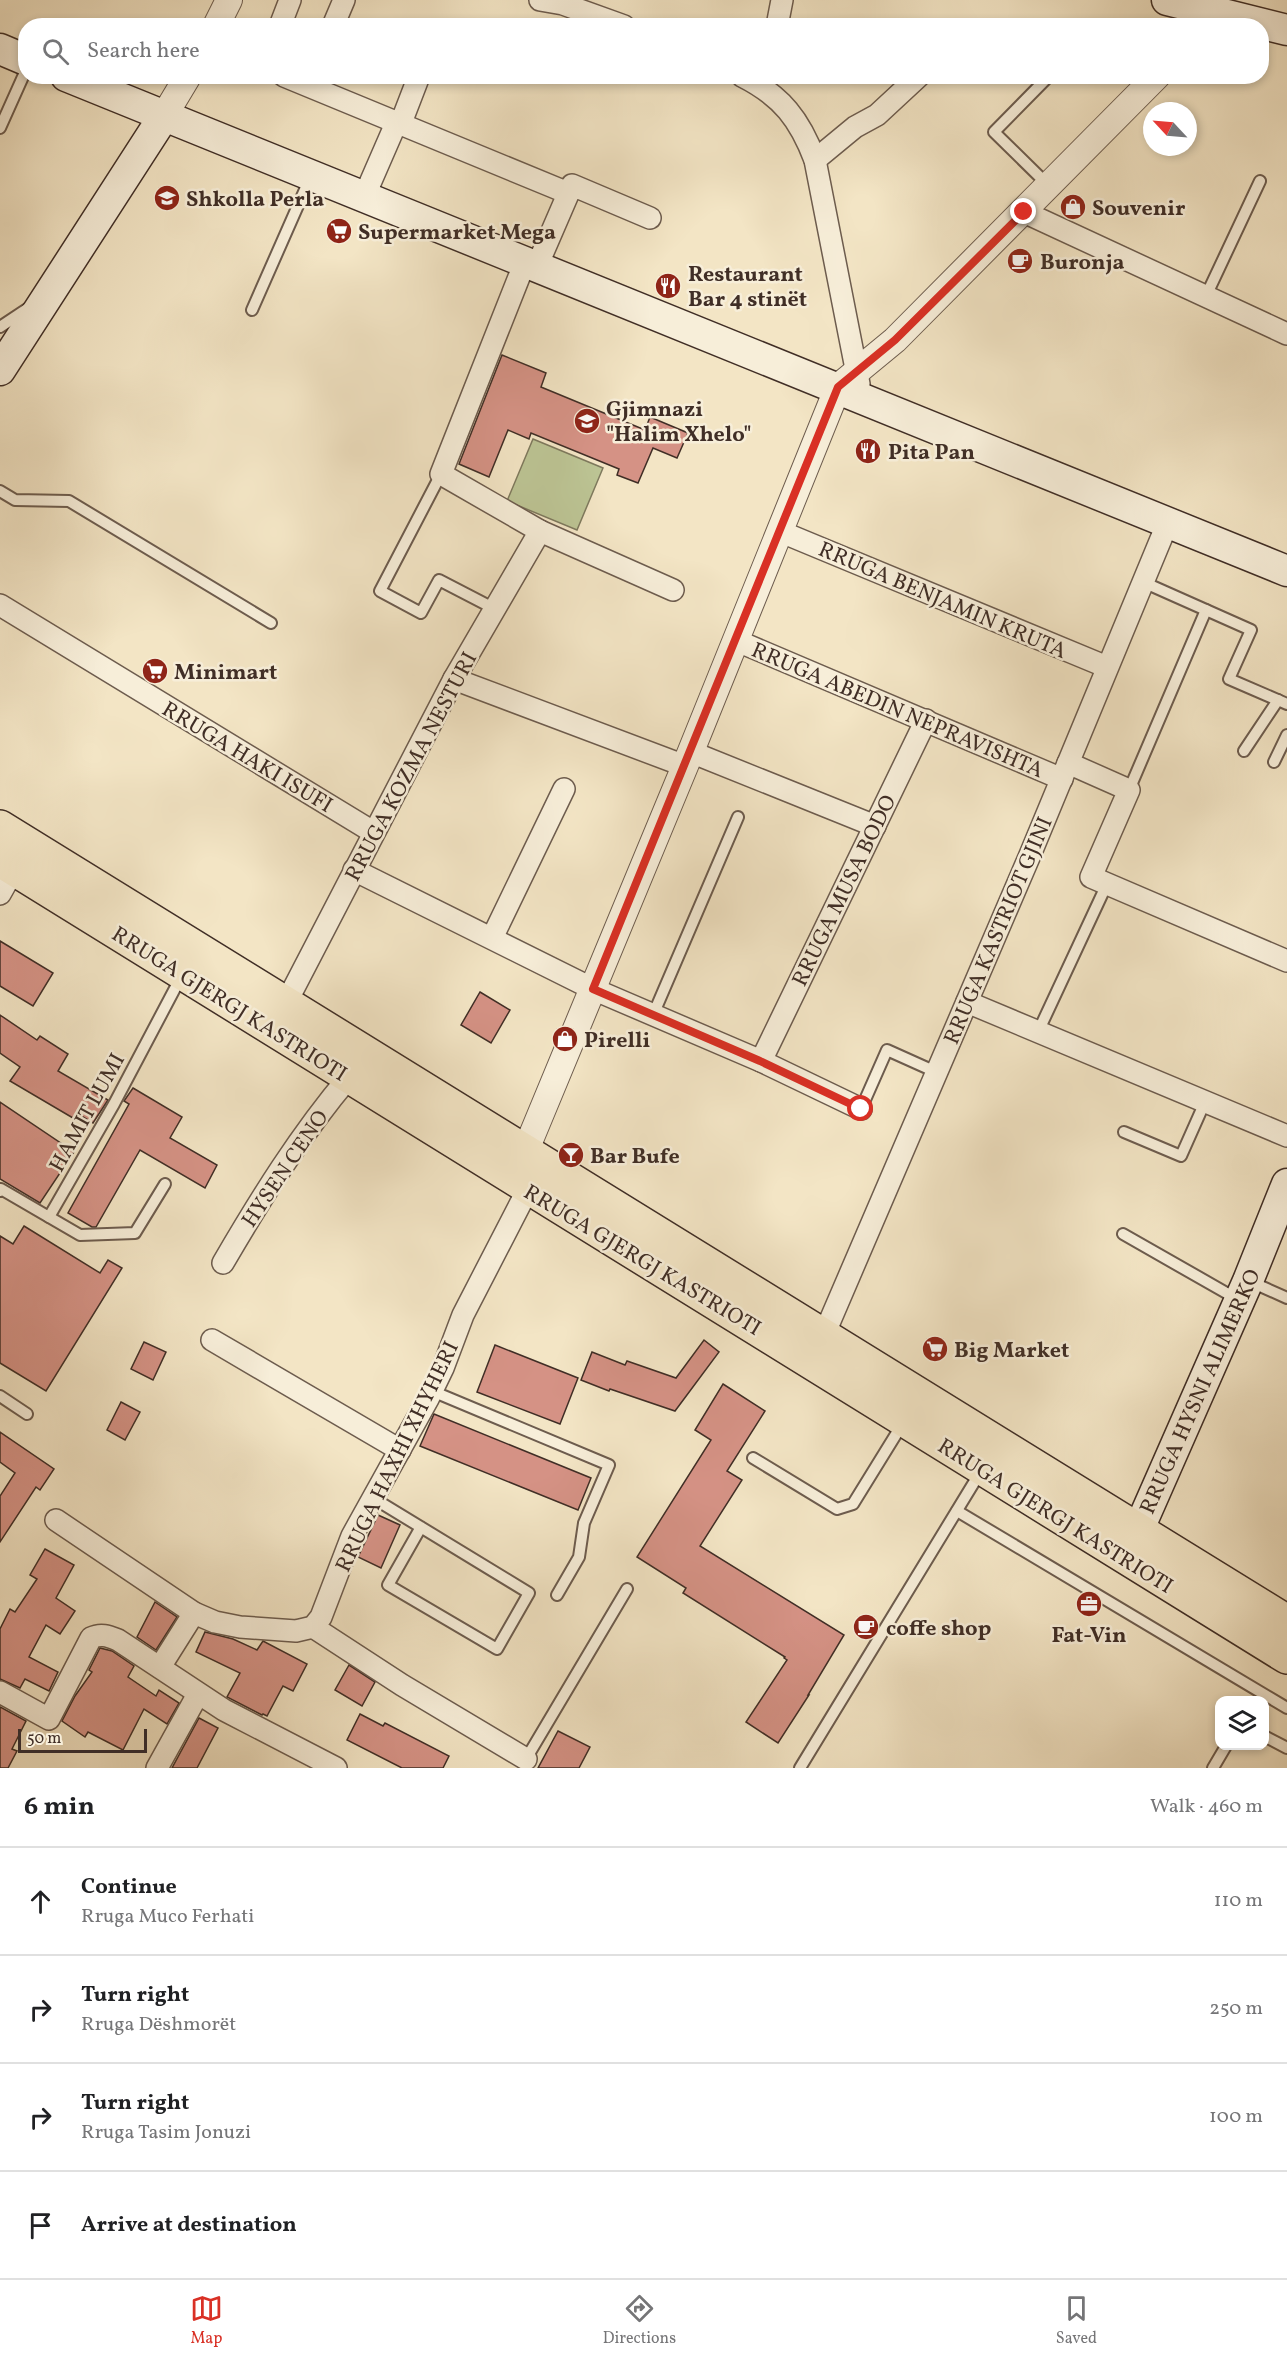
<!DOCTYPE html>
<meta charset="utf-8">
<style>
:root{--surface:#fff;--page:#f2f2f2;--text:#202124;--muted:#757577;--line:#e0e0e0;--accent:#d93025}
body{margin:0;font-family:Vollkorn,serif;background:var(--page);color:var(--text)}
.controls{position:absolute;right:18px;bottom:18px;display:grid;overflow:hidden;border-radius:12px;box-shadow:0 3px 9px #0003}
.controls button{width:54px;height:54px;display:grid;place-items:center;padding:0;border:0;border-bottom:2px solid var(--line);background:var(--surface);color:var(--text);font:30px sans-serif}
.compass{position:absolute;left:1143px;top:102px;width:54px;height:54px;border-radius:50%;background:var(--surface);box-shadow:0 3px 9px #0003;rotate:296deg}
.scale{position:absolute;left:18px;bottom:15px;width:129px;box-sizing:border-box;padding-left:6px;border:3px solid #402e26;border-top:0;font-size:16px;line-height:21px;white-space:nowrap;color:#402e26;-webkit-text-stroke:4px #f7eed9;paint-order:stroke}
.stop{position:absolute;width:18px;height:18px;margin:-14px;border:4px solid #d93025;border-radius:50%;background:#fff}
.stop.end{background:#d93025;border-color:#fff;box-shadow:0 2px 6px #0008}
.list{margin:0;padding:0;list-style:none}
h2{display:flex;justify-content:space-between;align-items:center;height:78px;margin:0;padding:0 24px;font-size:26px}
h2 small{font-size:20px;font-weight:400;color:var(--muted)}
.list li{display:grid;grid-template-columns:39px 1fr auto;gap:18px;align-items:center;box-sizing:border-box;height:108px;padding:0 24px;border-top:2px solid var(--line)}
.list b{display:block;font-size:22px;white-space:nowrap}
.list p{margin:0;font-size:20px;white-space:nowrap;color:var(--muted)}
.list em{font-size:20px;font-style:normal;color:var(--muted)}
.icon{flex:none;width:33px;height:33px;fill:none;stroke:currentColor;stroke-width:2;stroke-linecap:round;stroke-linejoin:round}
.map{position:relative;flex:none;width:1287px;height:1768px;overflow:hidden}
.search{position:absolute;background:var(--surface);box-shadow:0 3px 9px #0003;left:18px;right:18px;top:18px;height:66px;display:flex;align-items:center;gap:15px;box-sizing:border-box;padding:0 21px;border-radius:24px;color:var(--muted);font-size:22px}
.sheet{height:510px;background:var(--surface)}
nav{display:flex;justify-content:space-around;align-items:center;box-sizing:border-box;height:84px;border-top:2px solid var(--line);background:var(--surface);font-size:16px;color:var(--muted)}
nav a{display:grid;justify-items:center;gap:3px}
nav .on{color:var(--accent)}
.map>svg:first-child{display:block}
.green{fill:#bcc494;stroke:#7e795d;stroke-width:1.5}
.building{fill:#d59285;stroke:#402e26;stroke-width:1.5}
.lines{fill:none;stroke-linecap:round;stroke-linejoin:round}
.service-casing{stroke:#6d5c4e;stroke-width:14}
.minor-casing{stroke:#6d5c4e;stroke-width:24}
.tertiary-casing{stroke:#6d5c4e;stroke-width:28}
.secondary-casing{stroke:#402e26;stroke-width:33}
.primary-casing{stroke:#402e26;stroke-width:36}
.service{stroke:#f7eed9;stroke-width:10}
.minor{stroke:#f7eed9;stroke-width:21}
.tertiary{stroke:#f7eed9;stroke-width:26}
.secondary{stroke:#f7eed9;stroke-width:30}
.primary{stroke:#f3e5c5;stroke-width:33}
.route{stroke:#d93025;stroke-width:8}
.labels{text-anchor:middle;stroke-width:5;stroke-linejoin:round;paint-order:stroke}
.poi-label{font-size:22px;font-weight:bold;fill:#402e26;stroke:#f7eed9;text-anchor:start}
.street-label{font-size:22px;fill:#402e26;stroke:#f7eed9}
</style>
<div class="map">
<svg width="1287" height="1768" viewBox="0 0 1287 1768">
<rect width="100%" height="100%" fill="#f3e5c5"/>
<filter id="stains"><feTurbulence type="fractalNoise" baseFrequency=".00333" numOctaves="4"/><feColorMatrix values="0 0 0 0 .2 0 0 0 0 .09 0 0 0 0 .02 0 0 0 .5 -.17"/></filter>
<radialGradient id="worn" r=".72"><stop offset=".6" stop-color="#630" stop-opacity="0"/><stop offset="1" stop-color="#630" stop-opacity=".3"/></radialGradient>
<path class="green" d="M533 439 603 468 577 530 507 501Z"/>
<g class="building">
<path d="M502 355 546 373 541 387 645 430 650 417 688 433 677 458 653 448 638 483 617 475 619 469 531 433 529 439 508 430 489 477 459 464Z"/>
<path d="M0 941 53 973 33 1006 0 986Z"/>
<path d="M480 992 510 1010 491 1043 461 1025Z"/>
<path d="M0 1015 37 1040 40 1036 68 1054 58 1071 108 1100 93 1123 78 1114 73 1118 10 1081 20 1067 0 1053Z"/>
<path d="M133 1088 182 1117 170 1138 217 1165 205 1188 140 1150 96 1227H92L68 1213 129 1104 124 1101Z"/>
<path d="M0 1102 74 1152 40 1203 0 1179Z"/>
<path d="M24 1226 100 1273 108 1260 122 1268 46 1391 0 1363V1236L13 1244Z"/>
<path d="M704 1340 719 1352 675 1411 610 1389 609 1391 581 1380 592 1352 625 1365 627 1361 676 1378Z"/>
<path d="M144 1342 166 1352 153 1380 131 1369Z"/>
<path d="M495 1345 578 1378 560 1424 477 1392Z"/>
<path d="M723 1384 765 1411 727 1471 742 1480 700 1546 844 1635 808 1695H809L778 1743 746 1722 787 1660 784 1658 785 1657 683 1593 686 1588 637 1557 711 1440 695 1430Z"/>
<path d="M121 1402 140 1412 125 1440 107 1430Z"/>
<path d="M434 1414 591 1478 578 1510 420 1446Z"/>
<path d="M0 1432 54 1469 40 1490 36 1487 0 1542V1496L15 1473 0 1462Z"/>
<path d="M378 1515 400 1525 381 1568 358 1557Z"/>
<path d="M45 1549 74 1565 56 1598 75 1611 60 1634 46 1625 29 1657 58 1672 49 1691 25 1679 20 1688 0 1679V1629L10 1609 15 1612 37 1579 30 1575Z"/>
<path d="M155 1602 177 1617 156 1650 137 1637Z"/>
<path d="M205 1632 233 1639 257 1650 263 1641 307 1664 293 1691 283 1686 267 1716 263 1714 262 1715 227 1697 240 1673 196 1652Z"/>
<path d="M100 1648 112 1651 134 1666 128 1677 156 1696 159 1690 179 1703 167 1724 144 1709 123 1750 88 1732 85 1737 62 1721 75 1696 92 1672 89 1670Z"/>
<path d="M349 1665 375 1682 362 1706 335 1690Z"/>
<path d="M0 1707 26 1721 12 1749 17 1751 8 1768H0Z"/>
<path d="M360 1714 383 1726 385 1723 449 1756 443 1768H402L347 1740Z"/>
<path d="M199 1718 218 1728 197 1768H172Z"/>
<path d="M558 1731 590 1747 579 1768H538Z"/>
</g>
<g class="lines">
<g class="service-casing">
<g id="service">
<path d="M1049 76 994 132 1049 186"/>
<path d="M0 128 26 70"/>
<path d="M1206 296 1260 181"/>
<path d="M252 310 311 176"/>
<path d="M0 327 30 307"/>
<path d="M441 474 380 591 421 613 439 580 495 609"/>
<path d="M0 491 15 500 69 501 271 623"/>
<path d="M1143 582 1251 630 1229 679 1287 704"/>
<path d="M1244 751 1278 700"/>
<path d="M1274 762 1287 735"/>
<path d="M1129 790 1206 610"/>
<path d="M653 1015 738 817"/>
<path d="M1038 1032 1107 884"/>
<path d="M861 1109 887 1050 936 1072"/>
<path d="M1124 1132 1181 1156 1205 1102"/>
<path d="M0 1191 1 1189 49 1217 114 1104 181 977"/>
<path d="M49 1217 80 1235 135 1233 165 1184"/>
<path d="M1123 1234 1237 1299"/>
<path d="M1249 1281 1287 1298"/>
<path d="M432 1391 609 1465 584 1523 579 1557 557 1595"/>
<path d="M0 1396 27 1414"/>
<path d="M753 1458 837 1509 853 1504 903 1423"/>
<path d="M373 1498 529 1593 497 1649 388 1585 421 1527"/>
<path d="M957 1511 1287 1708"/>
<path d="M1264 1736 1287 1748"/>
<path d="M526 1759 627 1589"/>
<path d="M800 1768 981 1471"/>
<path d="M1213 1768 1226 1746"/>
</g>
</g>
<g class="minor-casing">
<g id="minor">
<path d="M540 0 563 4 624 26"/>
<path d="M280 26 290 0"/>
<path d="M333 26 344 0"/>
<path d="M777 26 782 0"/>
<path d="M284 76 568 193"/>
<path d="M742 76C782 96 800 120 815 160L859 384"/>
<path d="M815 160 855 127 877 115 919 76"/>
<path d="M364 197 394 128 404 115 419 76"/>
<path d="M1024 212 1287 334"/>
<path d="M525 262 441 474 540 531 673 590"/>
<path d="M537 266 572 185 650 218"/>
<path d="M779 531 1107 667"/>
<path d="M0 605 373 832"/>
<path d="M735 640 1062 779"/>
<path d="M454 679 685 766"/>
<path d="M691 752 875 826"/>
<path d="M1068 763 1129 790 1091 877 1287 961"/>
<path d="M354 870 593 989 761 1061 861 1109"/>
<path d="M0 894 14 869"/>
<path d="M492 938 564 789"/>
<path d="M967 1002 1287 1136"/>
<path d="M286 1003 454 679 540 531"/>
<path d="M761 1061 926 720"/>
<path d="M223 1263C261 1198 300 1135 349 1077"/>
<path d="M823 1337 1030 855 1168 522"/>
<path d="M212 1340 400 1450"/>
<path d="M56 1520 194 1613 215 1622 240 1627 296 1631 313 1627 321 1617 352 1536 428 1399 443 1368 463 1315 528 1189"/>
<path d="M313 1627 402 1685 526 1759"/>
<path d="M160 1667 194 1613"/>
<path d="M0 1692 49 1719 91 1638C101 1633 108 1636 118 1640L224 1710 336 1768"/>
<path d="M157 1768 198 1694"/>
</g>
</g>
<g class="tertiary-casing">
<g id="tertiary">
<path d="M216 26 229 0"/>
<path d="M164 116 188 76"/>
<path d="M525 1152 685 766 838 387 895 340 1157 76"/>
</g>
</g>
<g class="secondary-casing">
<g id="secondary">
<path d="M1167 0 1287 30"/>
<path d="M0 49 26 60"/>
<path d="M66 76 1287 571"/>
<path d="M0 370 164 116"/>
<path d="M1138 1531 1248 1281 1287 1184"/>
</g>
</g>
<g class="primary-casing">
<g id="primary">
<path d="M0 827 1287 1622"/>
<path d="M0 860 1287 1657"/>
</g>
</g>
<use href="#service" class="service"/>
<use href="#minor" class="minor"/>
<use href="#tertiary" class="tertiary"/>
<use href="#secondary" class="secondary"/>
<use href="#primary" class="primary"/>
</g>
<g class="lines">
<path class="route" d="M861 1109 760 1061 593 989 838 387 895 340 1024 212"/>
</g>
<defs>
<g id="school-disc" transform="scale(1.35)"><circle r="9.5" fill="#8f2418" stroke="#f7eed9"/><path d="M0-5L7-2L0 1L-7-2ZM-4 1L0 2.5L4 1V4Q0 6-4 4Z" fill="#fff"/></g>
<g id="shop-disc" transform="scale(1.35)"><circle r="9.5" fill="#8f2418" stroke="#f7eed9"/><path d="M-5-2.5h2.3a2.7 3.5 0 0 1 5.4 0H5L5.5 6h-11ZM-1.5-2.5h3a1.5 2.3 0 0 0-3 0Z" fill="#fff"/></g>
<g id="supermarket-disc" transform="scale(1.35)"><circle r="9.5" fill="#8f2418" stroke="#f7eed9"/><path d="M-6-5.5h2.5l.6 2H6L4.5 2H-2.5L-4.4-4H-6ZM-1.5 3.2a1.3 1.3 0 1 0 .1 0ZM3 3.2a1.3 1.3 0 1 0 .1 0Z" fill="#fff"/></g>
<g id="cafe-disc" transform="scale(1.35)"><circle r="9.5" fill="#8f2418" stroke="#f7eed9"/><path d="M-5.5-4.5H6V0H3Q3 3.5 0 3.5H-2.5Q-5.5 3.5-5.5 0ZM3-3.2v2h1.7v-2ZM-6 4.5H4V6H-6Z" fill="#fff"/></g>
<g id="restaurant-disc" transform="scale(1.35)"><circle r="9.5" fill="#8f2418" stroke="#f7eed9"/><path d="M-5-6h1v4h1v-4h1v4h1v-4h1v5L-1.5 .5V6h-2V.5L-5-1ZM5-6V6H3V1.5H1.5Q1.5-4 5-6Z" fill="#fff"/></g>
<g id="bar-disc" transform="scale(1.35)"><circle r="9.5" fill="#8f2418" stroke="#f7eed9"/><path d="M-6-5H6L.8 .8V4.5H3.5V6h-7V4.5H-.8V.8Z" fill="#fff"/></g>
<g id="office-disc" transform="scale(1.35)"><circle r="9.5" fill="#8f2418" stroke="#f7eed9"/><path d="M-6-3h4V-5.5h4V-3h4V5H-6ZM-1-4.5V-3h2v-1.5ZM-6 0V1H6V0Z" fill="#fff"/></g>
</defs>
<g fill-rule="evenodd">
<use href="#school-disc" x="167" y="198"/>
<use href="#shop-disc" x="1073" y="207"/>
<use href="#supermarket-disc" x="339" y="231"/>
<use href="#cafe-disc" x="1020" y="261"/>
<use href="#restaurant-disc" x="668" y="286"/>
<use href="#school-disc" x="587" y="421"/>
<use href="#restaurant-disc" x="868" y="451"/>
<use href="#supermarket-disc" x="155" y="671"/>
<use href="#shop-disc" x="565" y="1039"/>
<use href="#bar-disc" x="571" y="1155"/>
<use href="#supermarket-disc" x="935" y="1349"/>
<use href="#office-disc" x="1089" y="1604"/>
<use href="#cafe-disc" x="866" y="1627"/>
</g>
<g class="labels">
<g class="poi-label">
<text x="186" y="206">Shkolla Perla</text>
<text x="1092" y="215">Souvenir</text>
<text x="358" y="239">Supermarket Mega</text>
<text x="1040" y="269">Buronja</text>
<text x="688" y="281">Restaurant<tspan x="688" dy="25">Bar 4 stinët</tspan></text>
<text x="606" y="416">Gjimnazi<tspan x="606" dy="25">"Halim Xhelo"</tspan></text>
<text x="888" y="459">Pita Pan</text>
<text x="174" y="679">Minimart</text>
<text x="584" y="1047">Pirelli</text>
<text x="590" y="1163">Bar Bufe</text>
<text x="954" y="1357">Big Market</text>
<text x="886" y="1635">coffe shop</text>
<text x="1089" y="1642" text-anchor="middle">Fat-Vin</text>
</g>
<g class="street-label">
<text transform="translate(943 599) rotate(23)" y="8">RRUGA BENJAMIN KRUTA</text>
<text transform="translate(898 709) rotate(23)" y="8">RRUGA ABEDIN NEPRAVISHTA</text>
<text transform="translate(248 756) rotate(31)" y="8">RRUGA HAKI ISUFI</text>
<text transform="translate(410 766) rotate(-62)" y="8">RRUGA KOZMA NESTURI</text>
<text transform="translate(843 890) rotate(-64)" y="8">RRUGA MUSA BODO</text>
<text transform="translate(997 930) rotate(-67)" y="8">RRUGA KASTRIOT GJINI</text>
<text transform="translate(230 1003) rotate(32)" y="8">RRUGA GJERGJ KASTRIOTI</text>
<text transform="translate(86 1112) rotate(-61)" y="8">HAMIT LUMI</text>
<text transform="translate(284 1168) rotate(-56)" y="8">HYSEN CENO</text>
<text transform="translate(643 1259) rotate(31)" y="8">RRUGA GJERGJ KASTRIOTI</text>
<text transform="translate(1199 1391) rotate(-66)" y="8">RRUGA HYSNI ALIMERKO</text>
<text transform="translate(396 1456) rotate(-64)" y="8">RRUGA HAXHI XHYHERI</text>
<text transform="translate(1056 1515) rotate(32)" y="8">RRUGA GJERGJ KASTRIOTI</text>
</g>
</g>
<rect width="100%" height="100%" filter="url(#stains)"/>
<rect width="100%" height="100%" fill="url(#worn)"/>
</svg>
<div class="controls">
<button><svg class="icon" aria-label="layers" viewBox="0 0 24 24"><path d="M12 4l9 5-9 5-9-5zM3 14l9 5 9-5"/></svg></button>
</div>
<svg class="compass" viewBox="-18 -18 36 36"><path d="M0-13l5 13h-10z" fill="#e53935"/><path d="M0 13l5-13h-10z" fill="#757577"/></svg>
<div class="scale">50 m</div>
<div class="stop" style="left:861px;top:1109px"></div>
<div class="stop end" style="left:1024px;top:212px"></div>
<div class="search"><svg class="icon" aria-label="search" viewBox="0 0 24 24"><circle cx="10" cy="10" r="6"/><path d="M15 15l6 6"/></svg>Search here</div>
</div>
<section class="sheet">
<h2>6 min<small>Walk · 460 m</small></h2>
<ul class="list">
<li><svg class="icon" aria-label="ahead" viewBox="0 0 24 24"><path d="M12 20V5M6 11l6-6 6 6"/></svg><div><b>Continue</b><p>Rruga Muco Ferhati</p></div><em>110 m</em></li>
<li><svg class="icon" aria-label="right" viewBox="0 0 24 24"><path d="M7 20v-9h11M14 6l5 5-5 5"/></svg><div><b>Turn right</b><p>Rruga Dëshmorët</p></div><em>250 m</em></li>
<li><svg class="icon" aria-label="right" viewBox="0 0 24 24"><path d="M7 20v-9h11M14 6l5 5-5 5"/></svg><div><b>Turn right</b><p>Rruga Tasim Jonuzi</p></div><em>100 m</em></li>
<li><svg class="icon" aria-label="arrive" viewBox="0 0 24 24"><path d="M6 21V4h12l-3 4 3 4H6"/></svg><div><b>Arrive at destination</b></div></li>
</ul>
</section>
<nav>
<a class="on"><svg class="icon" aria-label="map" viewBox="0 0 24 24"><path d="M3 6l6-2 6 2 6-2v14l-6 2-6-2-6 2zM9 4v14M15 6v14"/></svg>Map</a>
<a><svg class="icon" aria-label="directions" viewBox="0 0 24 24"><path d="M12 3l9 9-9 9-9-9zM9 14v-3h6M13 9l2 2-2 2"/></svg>Directions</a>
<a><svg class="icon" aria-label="saved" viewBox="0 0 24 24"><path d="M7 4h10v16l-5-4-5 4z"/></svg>Saved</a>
</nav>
